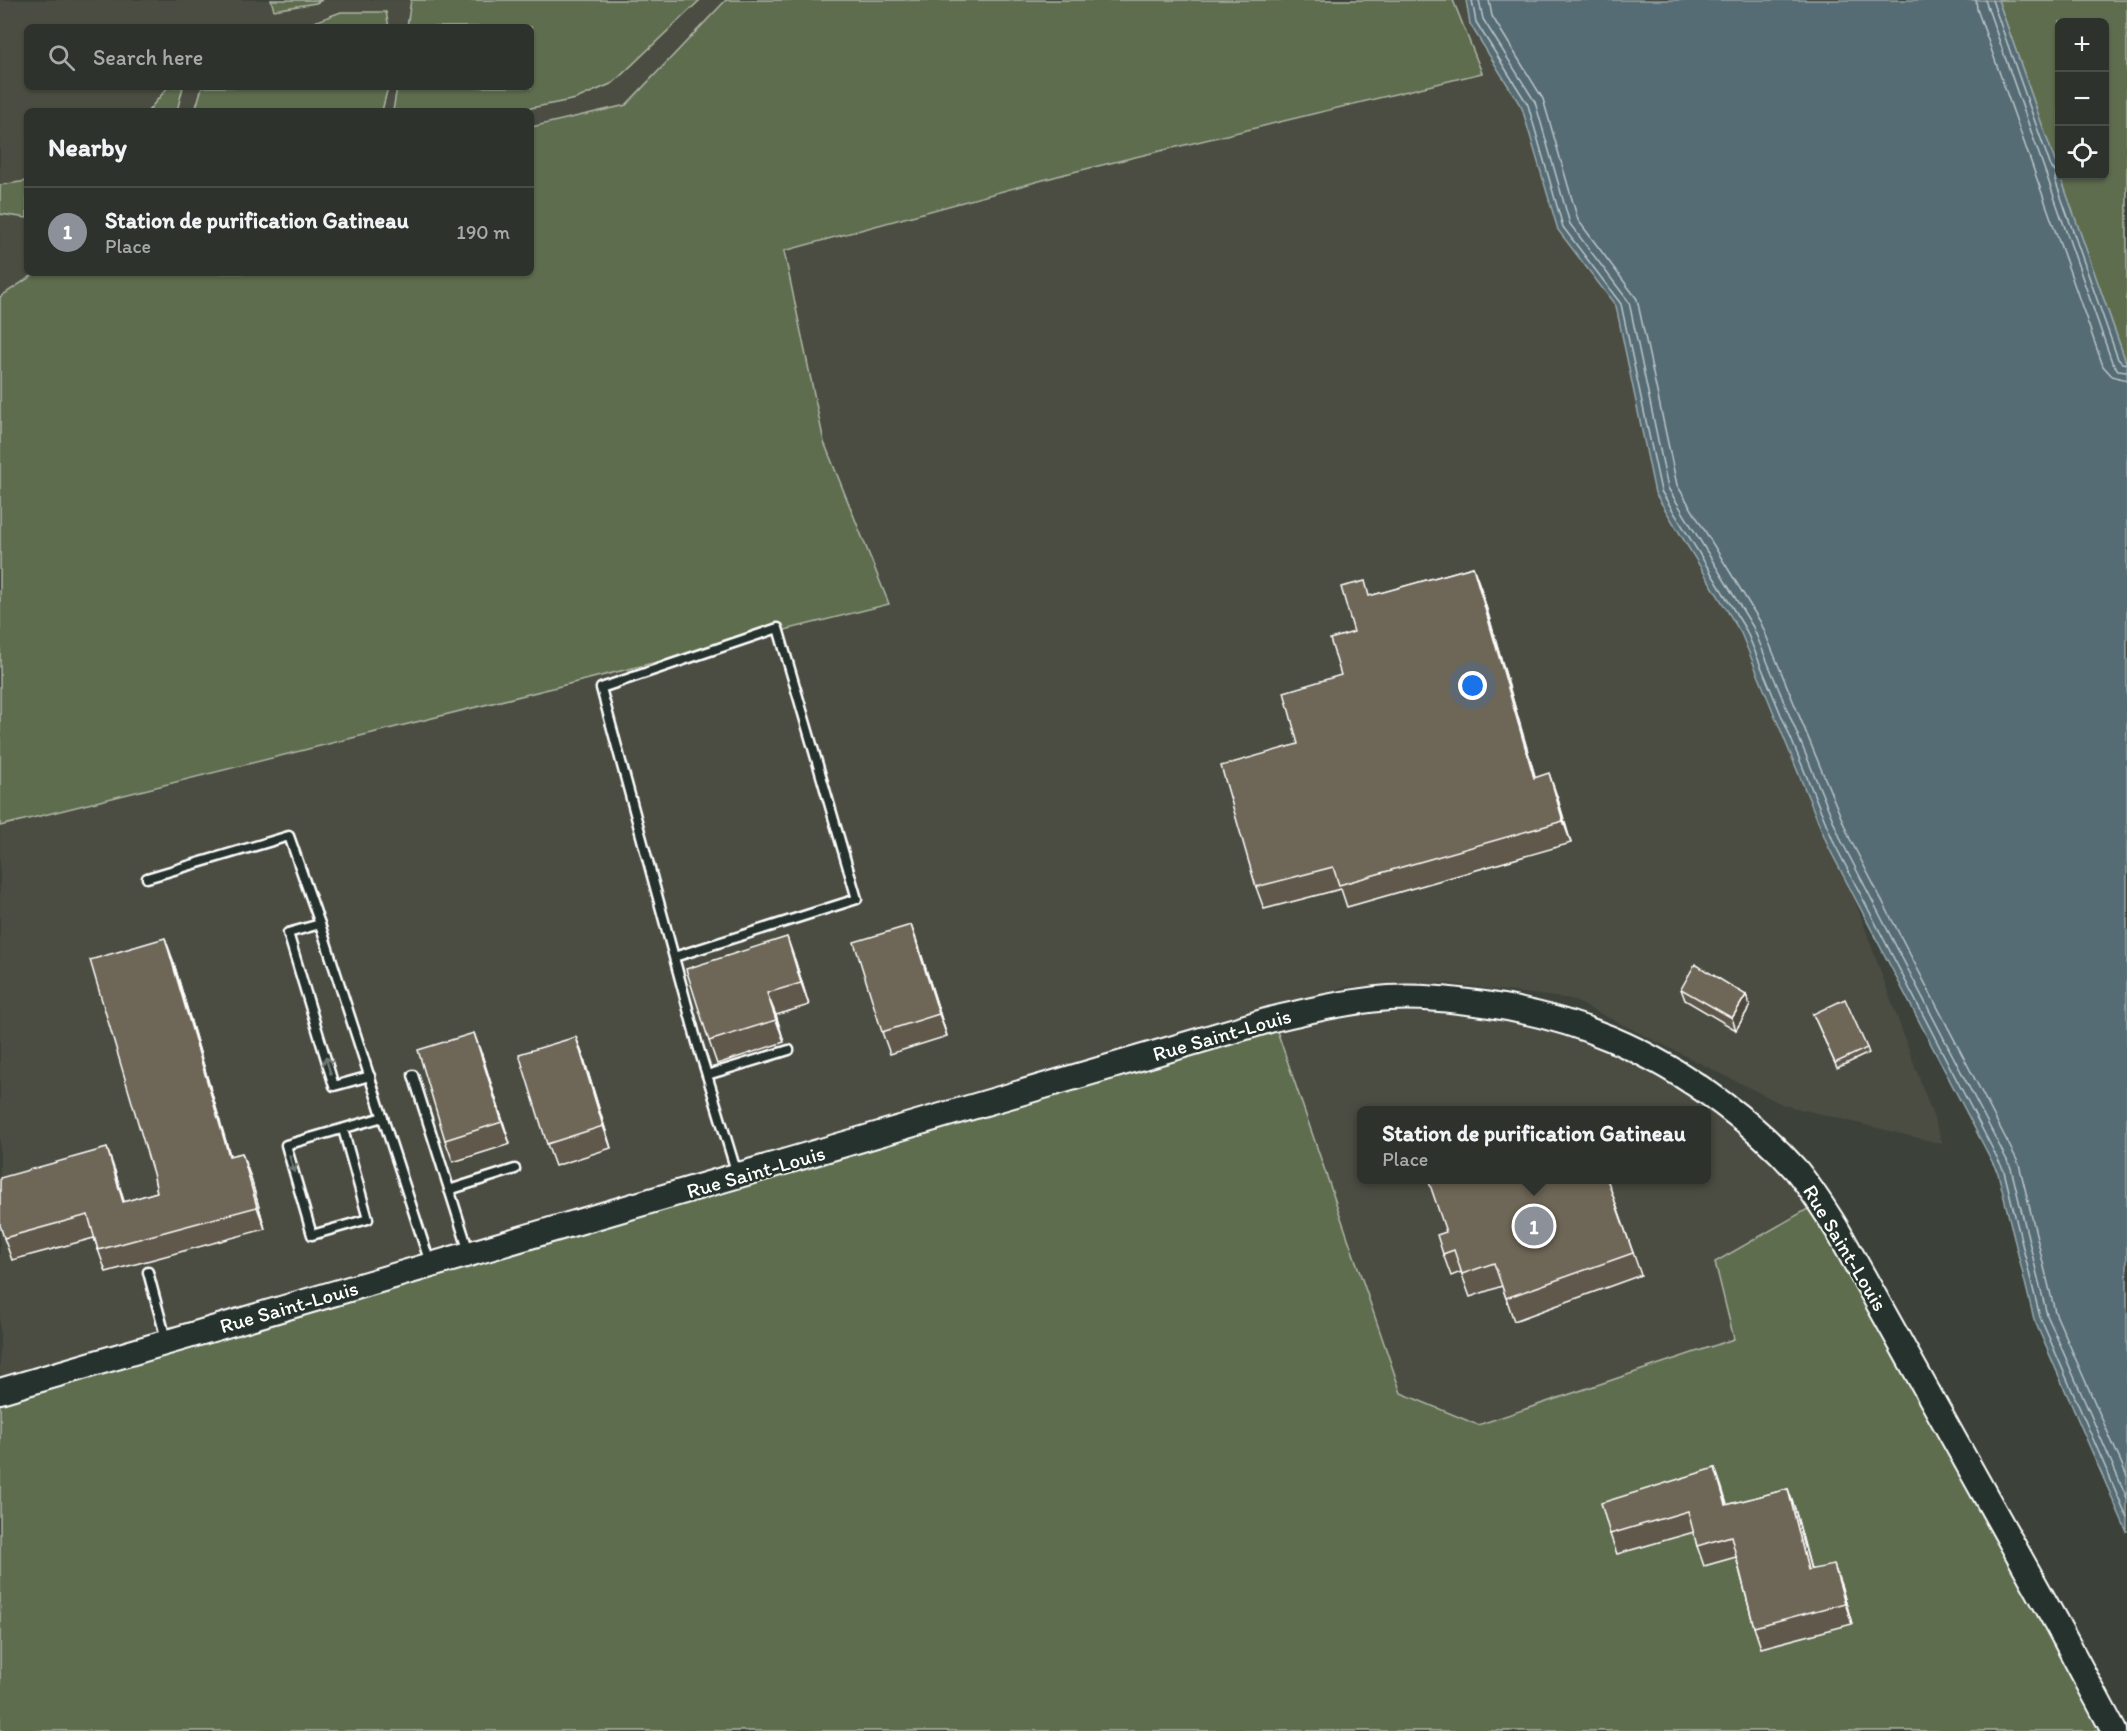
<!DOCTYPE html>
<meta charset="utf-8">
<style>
:root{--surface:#2d322c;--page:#353a34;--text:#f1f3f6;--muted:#a7aaa9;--line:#484d48;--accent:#8c9099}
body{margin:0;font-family:Itim,sans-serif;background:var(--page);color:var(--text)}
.controls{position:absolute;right:18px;top:18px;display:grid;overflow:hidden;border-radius:9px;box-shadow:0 2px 4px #0004}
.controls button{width:54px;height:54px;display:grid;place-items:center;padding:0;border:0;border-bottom:2px solid var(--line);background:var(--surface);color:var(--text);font:30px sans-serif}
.you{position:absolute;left:1473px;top:686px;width:21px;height:21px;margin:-15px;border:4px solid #fff;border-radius:50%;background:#1a73e8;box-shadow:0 0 0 9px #1a73e833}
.badge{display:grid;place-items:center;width:39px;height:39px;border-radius:50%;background:var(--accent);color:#fff;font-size:20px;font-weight:700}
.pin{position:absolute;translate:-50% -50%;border:3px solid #fff;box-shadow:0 2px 6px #0006}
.popup{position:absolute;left:1357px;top:1106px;width:354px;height:78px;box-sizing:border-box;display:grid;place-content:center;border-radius:9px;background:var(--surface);filter:drop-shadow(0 2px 4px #0005);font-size:20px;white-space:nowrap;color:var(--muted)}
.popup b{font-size:22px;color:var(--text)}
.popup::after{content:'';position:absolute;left:50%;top:100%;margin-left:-12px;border:12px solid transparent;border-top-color:var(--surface)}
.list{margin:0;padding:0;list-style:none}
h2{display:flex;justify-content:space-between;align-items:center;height:78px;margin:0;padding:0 24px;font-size:26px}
h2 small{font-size:20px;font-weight:400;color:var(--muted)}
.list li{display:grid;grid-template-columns:39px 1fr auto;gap:18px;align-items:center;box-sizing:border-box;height:90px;padding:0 24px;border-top:2px solid var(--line)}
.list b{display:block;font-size:22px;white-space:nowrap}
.list p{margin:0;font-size:20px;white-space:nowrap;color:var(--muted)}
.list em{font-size:20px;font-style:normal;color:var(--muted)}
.icon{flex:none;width:33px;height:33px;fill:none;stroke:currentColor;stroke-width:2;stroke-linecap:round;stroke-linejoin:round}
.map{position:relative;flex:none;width:2127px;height:1731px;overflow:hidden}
.search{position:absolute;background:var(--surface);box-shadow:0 2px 4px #0004;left:24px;top:24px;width:510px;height:66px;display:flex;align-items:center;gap:15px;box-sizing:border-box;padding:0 21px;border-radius:9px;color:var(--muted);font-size:22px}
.panel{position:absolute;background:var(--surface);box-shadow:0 2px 4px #0004;left:24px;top:108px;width:510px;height:168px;border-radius:9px}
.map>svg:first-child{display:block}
.built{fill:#4b4d43;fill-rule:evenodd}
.green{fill:#5f6d4f;stroke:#afb6a7;stroke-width:1.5}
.water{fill:#556c74;stroke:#99a7ac;stroke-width:1.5}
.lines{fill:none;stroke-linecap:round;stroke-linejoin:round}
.shore{stroke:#bbc4c7;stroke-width:1.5}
.lane-casing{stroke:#fff;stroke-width:13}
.secondary-casing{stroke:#fff;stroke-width:28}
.lane{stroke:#26332d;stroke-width:8}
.secondary{stroke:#26332d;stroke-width:24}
.wall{fill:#5f584b;stroke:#fff;stroke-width:1.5}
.shaded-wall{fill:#4d473d;stroke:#fff;stroke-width:1.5}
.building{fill:#6e6657;stroke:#fff;stroke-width:1.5}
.oneway{stroke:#727a76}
.labels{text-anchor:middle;stroke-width:5;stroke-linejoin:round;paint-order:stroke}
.street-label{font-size:21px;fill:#fff;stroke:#26332d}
</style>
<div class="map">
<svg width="2127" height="1731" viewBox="0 0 2127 1731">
<rect width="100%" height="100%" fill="#3c423a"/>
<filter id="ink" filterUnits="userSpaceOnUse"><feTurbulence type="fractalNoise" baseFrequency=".0167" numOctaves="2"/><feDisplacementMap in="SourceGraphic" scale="12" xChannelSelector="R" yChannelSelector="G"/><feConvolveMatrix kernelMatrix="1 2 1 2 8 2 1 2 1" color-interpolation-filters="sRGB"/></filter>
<g filter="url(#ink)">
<path class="built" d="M0 0H1497L1832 837 1943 1144 1784 1105 1571 999 1443 983 1341 987 1276 1017 1470 1002 1677 1072 1820 1202 1715 1262 1735 1339 1478 1425 1401 1393 1345 1232 0 1391ZM27 27H531V87H27ZM27 111H531V273H27ZM1362 1110H1706V1180H1362Z"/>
<g class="green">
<path d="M271 0H322L316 3 274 10Z"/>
<path d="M411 0H700L613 83 576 99 516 111H393L397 87H531V27H407Z"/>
<path d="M726 0H1453L1482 73 1065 174 784 251 824 442 889 604 0 826V297L36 273H531V127L626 105Z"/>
<path d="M1998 0H2127V365L2060 176H2104V22H2060L2059 173Z"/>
<path d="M341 12H386L389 27H301Z"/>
<path d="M168 87H183L177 111H148Z"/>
<path d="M202 87H388L382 111H195Z"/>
<path d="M27 181V218L0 214V185Z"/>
<path d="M1273 1019 1401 1393 1478 1425 1734 1339 1715 1262 1820 1202 2114 1731H0V1391Z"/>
</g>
<path class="water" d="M1466 0H1998L2127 365V1532L2034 1319 1998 1173 1829 848 1741 633 1655 493 1616 306 1558 230 1522 108 1470 24Z"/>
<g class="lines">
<g class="shore">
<path d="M1472 0 1476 22 1528 105 1563 227 1621 304 1661 491 1746 630 1835 845 2004 1171 2040 1317 2127 1517"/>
<path d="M1479 0 1483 19 1535 102 1570 224 1629 302 1668 488 1753 627 1842 842 2011 1168 2047 1315 2127 1498"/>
<path d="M1489 0 1492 16 1543 99 1578 220 1637 299 1677 485 1761 623 1850 839 2019 1164 2055 1312 2127 1476"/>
<path d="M1976 0 1977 9 2103 366 2112 376 2127 380"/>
<path d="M1985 0 2112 362 2118 370 2127 371"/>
<path d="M1992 0 2051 167 2056 172 2055 180 2118 359 2122 363 2127 364"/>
</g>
<g class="lane-casing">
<g id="lane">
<path d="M147 878 289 836 320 924 430 1263"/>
<path d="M320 924 288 933 334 1086 370 1076"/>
<path d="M674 957 857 899 778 628 601 688 698 1046 707 1075"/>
<path d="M413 1075 469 1252"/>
<path d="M343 1129 368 1219 312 1235 286 1145 383 1117"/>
<path d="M737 1174 707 1075 789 1050"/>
<path d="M449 1190 515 1169"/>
<path d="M148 1272 166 1339"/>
</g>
</g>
<g class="secondary-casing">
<path id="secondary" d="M0 1391 1273 1019C1311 1010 1349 1001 1389 998 1420 996 1453 1000 1484 1004 1574 1017 1650 1049 1723 1104 1750 1124 1775 1146 1797 1171 1812 1190 1825 1210 1838 1231L2058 1626 2114 1731"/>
</g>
<use href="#lane" class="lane"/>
<use href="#secondary" class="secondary"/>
</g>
<g class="wall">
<path d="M1473 567 1481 589 1535 777 1557 796 1571 843 1347 907 1341 889 1264 909 1256 887 1298 744 1341 675 1370 596Z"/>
<path d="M919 947 947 1036 890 1054 882 1032Z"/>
<path d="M173 960 230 1156 250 1175 265 1229 106 1272 94 1238 12 1260 4 1238 115 1171 124 1202 157 1192 154 1177Z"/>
<path d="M795 960 809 1005 776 1015 784 1042 717 1064 709 1041Z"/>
<path d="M1681 989 1746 995 1750 1006 1736 1030 1685 1000Z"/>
<path d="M1813 1014 1867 1048 1869 1053 1837 1068Z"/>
<path d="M576 1037 584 1059 611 1148 555 1166 547 1144Z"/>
<path d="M482 1055 510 1144 453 1162 445 1140Z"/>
<path d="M1607 1179 1641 1275 1514 1321 1502 1286 1470 1297 1461 1272 1451 1276 1443 1254Z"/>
<path d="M1715 1468 1727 1505 1788 1489 1795 1509 1811 1569 1841 1585 1852 1624 1761 1648 1754 1627 1736 1557 1704 1566 1697 1546 1694 1532 1617 1554 1610 1534Z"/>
</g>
<g class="shaded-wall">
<path d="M1473 567 1481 589 1542 800 1534 778Z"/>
<path d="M1549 773 1557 796 1571 843 1563 821Z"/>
<path d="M911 925 919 947 947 1036 939 1014Z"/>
<path d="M787 937 795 960 809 1005 801 983Z"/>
<path d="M165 938 173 960 237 1179 229 1156Z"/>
<path d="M767 993 776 1015 784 1042 776 1020Z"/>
<path d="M1746 995 1750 1006 1736 1030 1732 1018Z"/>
<path d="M474 1033 482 1055 510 1144 502 1122Z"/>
<path d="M576 1037 584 1059 611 1148 603 1126Z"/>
<path d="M107 1148 115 1171 131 1225 123 1202Z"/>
<path d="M242 1153 250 1175 265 1229 257 1207Z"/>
<path d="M1715 1468 1722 1488 1733 1525 1726 1505Z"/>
<path d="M1788 1489 1795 1509 1816 1590 1808 1570Z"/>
<path d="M1834 1565 1841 1585 1852 1624 1845 1603Z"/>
</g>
<g class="building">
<path d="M1473 567 1534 778 1549 773 1563 821 1339 885 1333 867 1256 887 1221 766 1298 744 1284 692 1341 675 1330 639 1354 632 1341 587 1365 581 1369 596Z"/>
<path d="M911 925 939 1014 882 1032 854 942Z"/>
<path d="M787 937 801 983 767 993 776 1020 709 1041 686 969Z"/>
<path d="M165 938 229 1156 242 1153 257 1207 98 1250 88 1215 4 1238 0 1225V1178L107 1148 123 1202 157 1192 154 1177 90 960Z"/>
<path d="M1695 964 1746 995 1732 1018 1681 989Z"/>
<path d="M1845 999 1867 1048 1835 1063 1813 1014Z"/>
<path d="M474 1033 502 1122 445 1140 418 1050Z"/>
<path d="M576 1037 603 1126 547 1144 519 1054Z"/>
<path d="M1428 1179H1607L1633 1253 1506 1298 1494 1263 1462 1274 1454 1250 1443 1254 1437 1235 1446 1232Z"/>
<path d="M1715 1468 1726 1505 1788 1489 1808 1570 1834 1565 1845 1603 1754 1627 1731 1536 1697 1546 1688 1511 1610 1534 1601 1503Z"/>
</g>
<defs><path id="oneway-shaft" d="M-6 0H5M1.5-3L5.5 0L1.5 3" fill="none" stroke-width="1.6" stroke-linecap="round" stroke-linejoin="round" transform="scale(1.5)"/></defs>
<g class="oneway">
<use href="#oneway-shaft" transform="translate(328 1065) rotate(-107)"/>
<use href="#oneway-shaft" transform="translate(292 1164) rotate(73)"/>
</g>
</g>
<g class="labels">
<g class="street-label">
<text transform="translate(1222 1035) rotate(-16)" y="7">Rue Saint-Louis</text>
<text transform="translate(756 1172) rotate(-16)" y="7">Rue Saint-Louis</text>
<text transform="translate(1845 1248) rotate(59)" y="7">Rue Saint-Louis</text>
<text transform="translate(289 1307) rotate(-16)" y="7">Rue Saint-Louis</text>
</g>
</g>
</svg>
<div class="controls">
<button>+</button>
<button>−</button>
<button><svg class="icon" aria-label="locate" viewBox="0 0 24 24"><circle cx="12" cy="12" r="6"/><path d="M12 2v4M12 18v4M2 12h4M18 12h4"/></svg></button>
</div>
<div class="you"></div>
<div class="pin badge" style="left:1534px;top:1226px">1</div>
<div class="popup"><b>Station de purification Gatineau</b>Place</div>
<div class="search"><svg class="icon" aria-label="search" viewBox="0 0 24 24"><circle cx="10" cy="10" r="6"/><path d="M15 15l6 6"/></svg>Search here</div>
<section class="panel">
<h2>Nearby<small></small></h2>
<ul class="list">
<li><span class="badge">1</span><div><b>Station de purification Gatineau</b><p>Place</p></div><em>190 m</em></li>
</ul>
</section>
</div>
